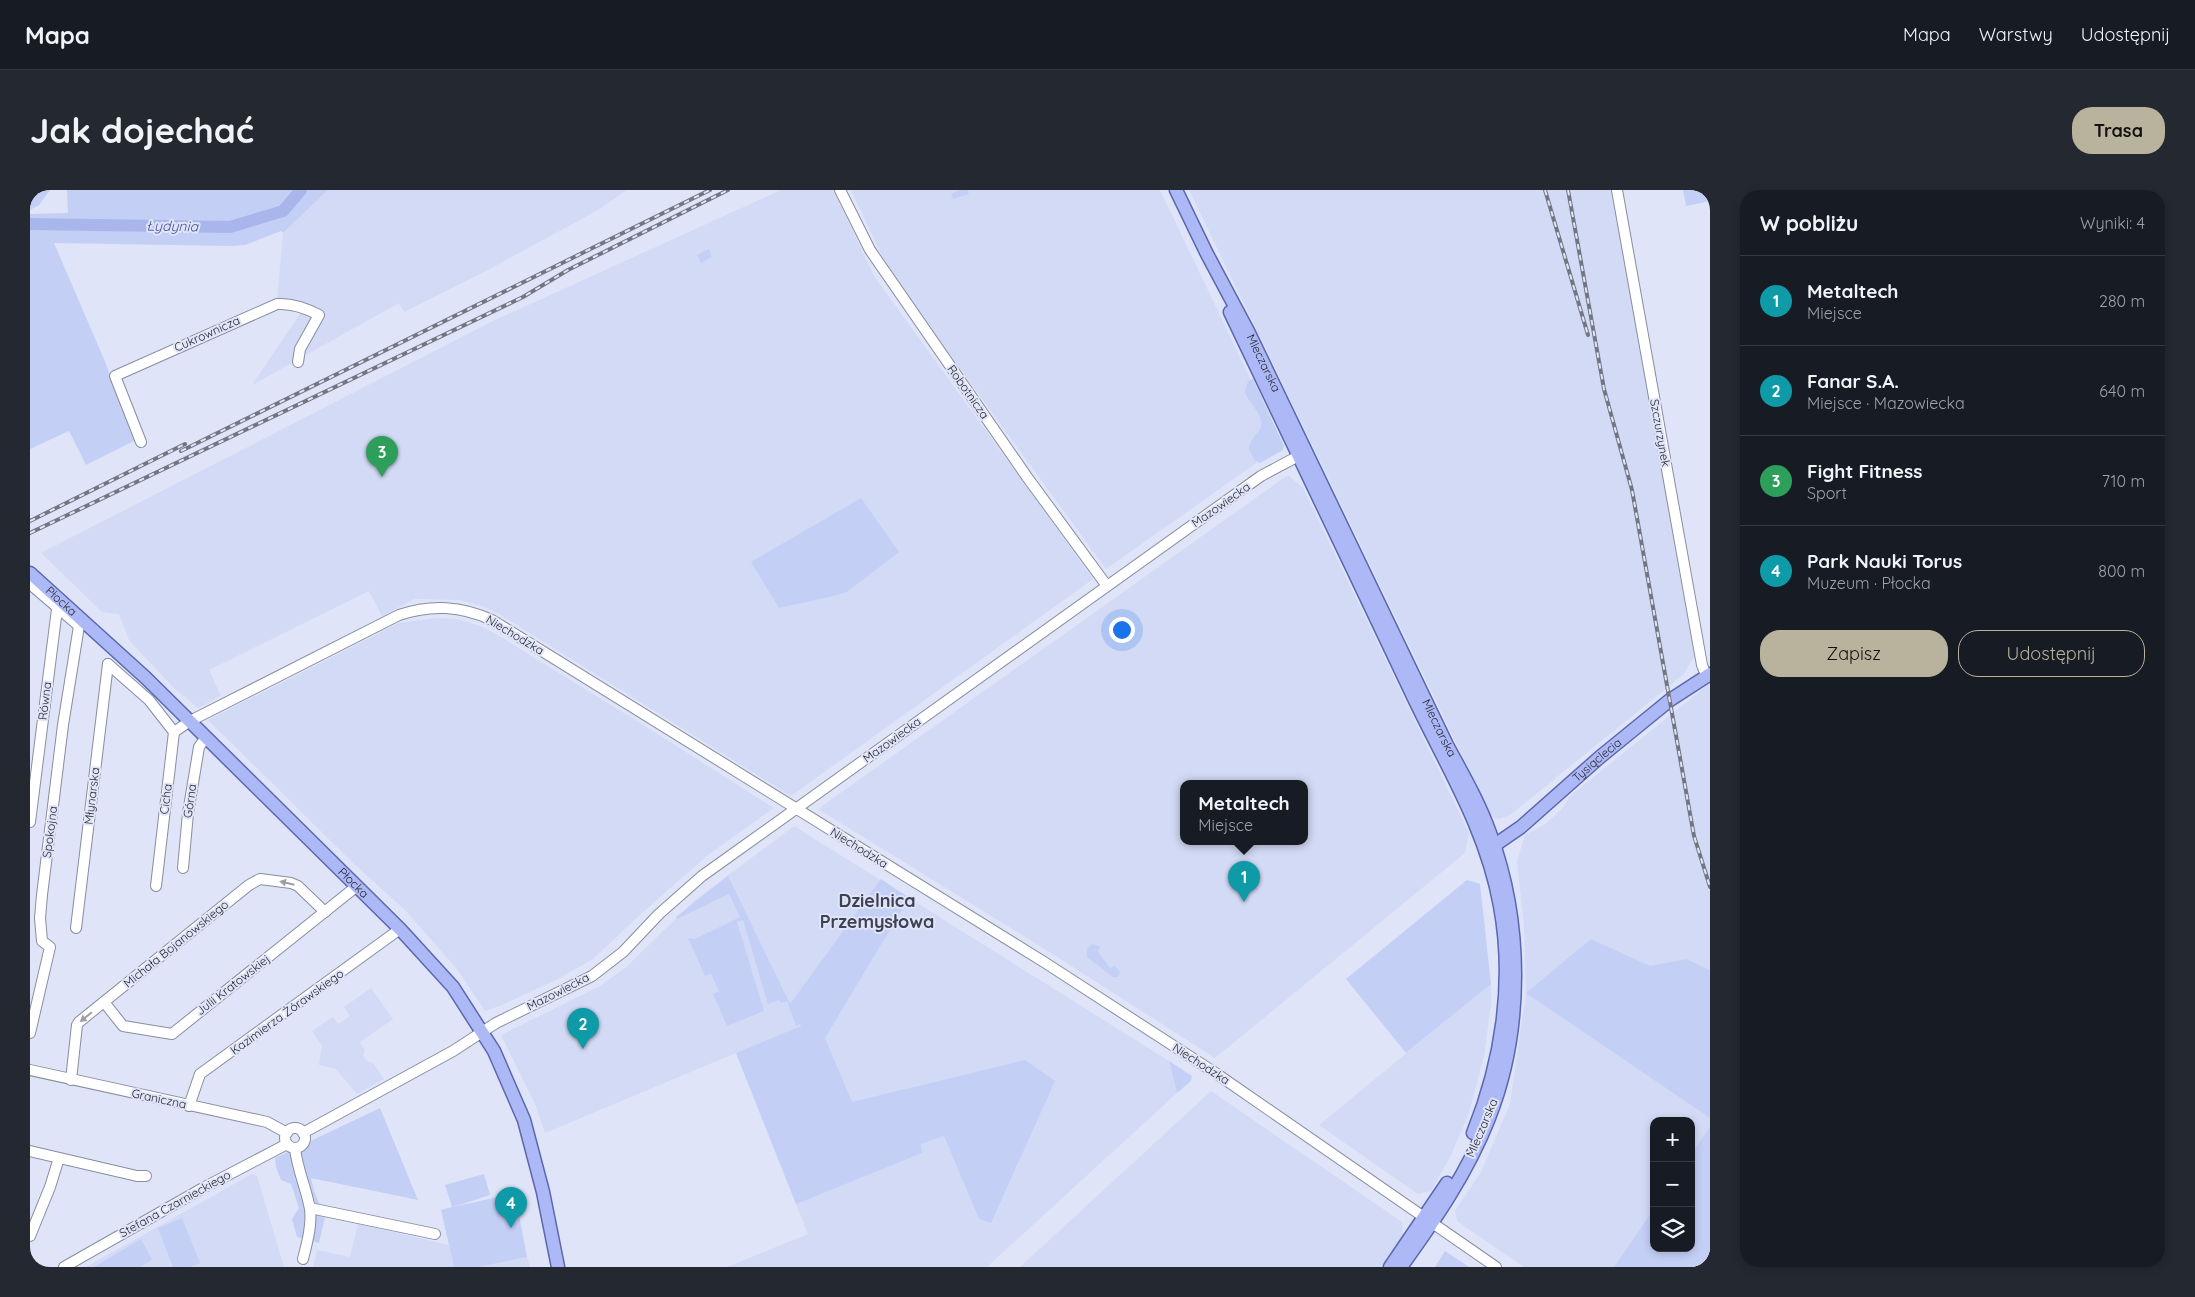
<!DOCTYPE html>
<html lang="pl">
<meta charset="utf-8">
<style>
:root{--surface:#171b24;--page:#242831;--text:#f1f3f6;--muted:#9ea1a6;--line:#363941;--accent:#b9b29d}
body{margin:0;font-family:Quicksand,sans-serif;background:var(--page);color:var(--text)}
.controls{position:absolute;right:15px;bottom:15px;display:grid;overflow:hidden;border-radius:10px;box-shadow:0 2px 8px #0003}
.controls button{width:45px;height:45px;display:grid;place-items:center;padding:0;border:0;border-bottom:1px solid var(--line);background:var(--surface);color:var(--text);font:25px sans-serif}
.you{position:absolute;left:1091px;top:439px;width:18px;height:18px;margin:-12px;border:4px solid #fff;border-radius:50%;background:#1a73e8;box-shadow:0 0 0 8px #1a73e833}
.badge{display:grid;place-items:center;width:32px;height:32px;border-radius:50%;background:var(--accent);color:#fff;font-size:16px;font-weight:700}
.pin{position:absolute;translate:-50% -41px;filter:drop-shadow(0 1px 2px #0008)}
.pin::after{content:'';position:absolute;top:26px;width:18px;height:15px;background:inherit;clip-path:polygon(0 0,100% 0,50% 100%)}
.popup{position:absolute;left:1150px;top:590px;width:128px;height:65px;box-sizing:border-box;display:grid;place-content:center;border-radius:10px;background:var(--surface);filter:drop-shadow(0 1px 4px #0005);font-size:16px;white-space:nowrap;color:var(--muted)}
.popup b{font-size:19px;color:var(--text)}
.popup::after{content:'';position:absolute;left:50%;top:100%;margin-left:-10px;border:10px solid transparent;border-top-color:var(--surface)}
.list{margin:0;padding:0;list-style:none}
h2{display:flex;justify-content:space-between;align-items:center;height:65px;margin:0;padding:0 20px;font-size:21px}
h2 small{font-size:16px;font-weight:400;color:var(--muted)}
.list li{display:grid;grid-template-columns:32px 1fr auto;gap:15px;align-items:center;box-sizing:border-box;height:90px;padding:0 20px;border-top:1px solid var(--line)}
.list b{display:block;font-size:19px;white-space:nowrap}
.list p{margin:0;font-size:16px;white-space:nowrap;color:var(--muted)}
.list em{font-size:16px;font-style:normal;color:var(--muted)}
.actions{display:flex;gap:10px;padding:15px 20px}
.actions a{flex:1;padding:11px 0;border:1px solid var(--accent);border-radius:20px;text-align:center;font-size:18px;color:var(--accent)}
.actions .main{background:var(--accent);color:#111}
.icon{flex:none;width:28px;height:28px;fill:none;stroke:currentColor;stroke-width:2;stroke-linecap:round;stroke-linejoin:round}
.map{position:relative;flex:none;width:1680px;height:1077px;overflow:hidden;border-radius:20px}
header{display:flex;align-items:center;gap:30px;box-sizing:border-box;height:70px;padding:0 25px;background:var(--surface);border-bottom:1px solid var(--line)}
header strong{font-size:24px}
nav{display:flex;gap:28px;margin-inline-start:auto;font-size:18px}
.intro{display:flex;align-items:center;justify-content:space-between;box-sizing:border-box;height:120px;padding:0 30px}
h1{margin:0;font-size:35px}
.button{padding:12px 22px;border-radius:20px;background:var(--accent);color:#111;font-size:18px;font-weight:700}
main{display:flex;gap:30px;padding:0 30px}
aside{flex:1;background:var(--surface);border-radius:20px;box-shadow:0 2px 8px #0003}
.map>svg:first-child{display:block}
.built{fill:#d3daf5;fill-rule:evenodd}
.green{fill:#c4cff6}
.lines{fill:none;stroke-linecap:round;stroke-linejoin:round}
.river{stroke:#a8b6ec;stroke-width:12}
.minor-casing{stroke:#888d9f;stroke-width:12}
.major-casing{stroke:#5a68ad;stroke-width:15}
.minor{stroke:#fff;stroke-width:10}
.major{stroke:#adb9f7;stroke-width:12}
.rail-casing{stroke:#727682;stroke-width:4}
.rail{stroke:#dfe4f8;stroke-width:2;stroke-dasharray:5.5;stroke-linecap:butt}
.oneway{fill:#9d9ea1}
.labels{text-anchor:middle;stroke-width:4;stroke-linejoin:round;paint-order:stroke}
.street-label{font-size:12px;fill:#26282f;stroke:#dfe4f8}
.water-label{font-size:14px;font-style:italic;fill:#455294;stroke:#dfe4f8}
.district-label{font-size:18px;font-weight:bold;fill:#3d4151;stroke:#dfe4f8}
</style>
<header>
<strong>Mapa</strong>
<nav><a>Mapa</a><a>Warstwy</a><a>Udostępnij</a></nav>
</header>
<div class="intro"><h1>Jak dojechać</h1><a class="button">Trasa</a></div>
<main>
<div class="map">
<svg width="1680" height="1077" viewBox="0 0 1680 1077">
<rect width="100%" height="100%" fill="#dfe4f8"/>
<g class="built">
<path d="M298 0H597L568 20 454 82 374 122 369 113 222 195 272 121 247 109 253 43Z"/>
<path d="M751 0H803L844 86 1063 389 761 606 469 424 452 416 429 410 385 409 352 426 339 401 179 480 191 506 168 518 143 497 99 450 89 424 72 422 11 363 461 132Z"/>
<path d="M821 0H1130L1252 255 1076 379 859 81Z"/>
<path d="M1159 0H1593L1675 466 1663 468 1654 484 1480 625 1469 629 1462 627Z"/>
<path d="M1258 285 1273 298 1439 643 1435 663 1185 868 1021 763 788 619ZM1154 593H1274V651H1154Z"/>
<path d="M405 428 427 429 450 436 466 444 618 538 744 618 678 665 612 723 563 769 526 790 472 815 455 821 427 779 376 721 320 670 178 530 369 433Z"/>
<path d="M1680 493V1077H1494L1427 1031 1425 1021 1451 982 1480 914 1496 803 1494 736 1487 671 1495 645 1514 635 1531 620 1540 606ZM1624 931H1661V1058H1624Z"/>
<path d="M764 636 1139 871 1147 903 957 1077H697L778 1044 706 863 515 943 505 914 471 845 570 796 595 778 665 710Z"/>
<path d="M1461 794V814L1454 866 1438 926 1419 969 1401 1001 1388 1004 1289 935Z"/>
<path d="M341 798 363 829 330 852 335 860 333 866 337 871 343 873 354 889 327 904 306 879 289 875 292 856 282 841 303 827 308 834 320 826 314 817Z"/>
<path d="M1181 901 1372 1032 1373 1045 1351 1077H990Z"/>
<path d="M222 984 227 986 254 1077H56Z"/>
<path d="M328 1034 419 1055 424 1077H283L287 1060 320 1067Z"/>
<path d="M497 1067 500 1077H449Z"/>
</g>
<g class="green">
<path d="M0 0H20L9 15 0 20Z"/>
<path d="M37 0H298L253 43 251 41 215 55 202 56 24 53 76 174 104 251 56 275 39 241 0 259V24L38 23Z"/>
<path d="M929 0H937L939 4 923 9 921 4Z"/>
<path d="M1653 0H1680V11L1656 16Z"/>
<path d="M679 59 682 67 671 73 667 65Z"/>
<path d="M1223 189 1254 256 1253 260 1230 273 1225 270 1219 260C1219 245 1234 243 1231 231 1229 220 1218 212 1215 202L1218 191Z"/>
<path d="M831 308 869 362 817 402 804 406 749 418 721 372Z"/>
<path d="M698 686 760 814 851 689 879 708 795 848 822 912 995 870 1025 891 961 1033 949 1029 914 946 891 954 892 963 766 1014 706 863 771 836 770 834 766 836 757 811 751 813 749 810 738 814 713 730 707 732 734 821 697 836 683 804 689 801 681 784 675 786 658 748 665 749 710 727 699 704 647 729 646 727Z"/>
<path d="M1437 690 1450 694 1461 794 1376 863 1316 789Z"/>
<path d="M1561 749 1620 776 1656 769 1680 780V928L1496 803Z"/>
<path d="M1062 754 1070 756 1068 762 1080 778 1085 776 1090 782 1087 787H1083L1057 767V759Z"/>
<path d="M1139 871 1162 886 1161 891 1147 903Z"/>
<path d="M350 918 388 1010 281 988 284 1001 295 1027 289 1053 267 1047 262 1029 269 1018 261 994 251 990 246 977 245 968Z"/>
<path d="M1680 937V1077H1584L1624 1019V1058H1661V964Z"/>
<path d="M454 984 460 1005 423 1017 485 1003 497 1067 449 1077H424L411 1020 422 1017 415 995Z"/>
<path d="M152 1028 170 1073 160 1077H143L128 1038Z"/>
<path d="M111 1049 122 1070 110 1077H64Z"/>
<path d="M1415 1061 1439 1077H1405Z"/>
</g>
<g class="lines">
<path class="river" d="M0 34 200 37 253 21 271 0"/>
<g class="minor-casing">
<g id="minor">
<path d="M810 0 840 60 997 287 1077 396"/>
<path d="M1587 0 1672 475 1676 485"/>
<path d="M111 252 85 186 247 114C262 113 276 118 289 125L270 159 268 172"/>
<path d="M0 394 49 436 33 535 12 705 10 728 12 751 20 757 0 843"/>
<path d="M78 474 119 510 144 542"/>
<path d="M0 632 27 419"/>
<path d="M153 678 158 623 169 557 176 547"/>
<path d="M126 696 144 542 160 531 369 425C402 414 431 416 462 430L1014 772 1187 884 1466 1077"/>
<path d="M46 738 78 474"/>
<path d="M74 812 93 836 142 844 327 696"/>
<path d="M0 880 237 932 257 943"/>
<path d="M41 890 47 835 49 832 219 695 230 689 261 693 268 696 295 722"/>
<path d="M159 916 170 884 370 739"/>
<circle cx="265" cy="948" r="10"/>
<path d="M273 943 423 861 466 833 562 786 593 762 629 724 672 686 1231 286 1274 263"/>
<path d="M265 958C267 979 276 997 280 1019 282 1035 277 1053 273 1069"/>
<path d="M0 961 107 986H116"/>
<path d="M280 1018 405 1044"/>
<path d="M0 1046 20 997 29 968"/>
<path d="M34 1077 173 998 257 954"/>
</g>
</g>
<g class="major-casing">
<g id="major">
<path id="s1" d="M1146 0 1177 64 1218 141 1417 555C1432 583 1449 612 1460 643 1493 732 1494 839 1459 928 1438 982 1405 1030 1371 1077"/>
<path d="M1200 122C1261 248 1320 374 1380 500 1413 571 1456 637 1470 716 1484 792 1472 871 1443 943"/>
<path id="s2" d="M0 383 116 488 370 739 423 797 464 861 494 930 513 1002 528 1077"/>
<path id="s3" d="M1459 659 1491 637 1570 567 1640 510 1680 484"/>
<path d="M1360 1077 1417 993"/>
</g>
</g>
<use href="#minor" class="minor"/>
<use href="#major" class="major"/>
<g class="rail-casing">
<g id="rail">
<path d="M1515 0 1558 145"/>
<path d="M1538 0 1574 199 1602 300 1664 646 1680 697"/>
<path d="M151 261 680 0"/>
<path d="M0 331 155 254"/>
<path d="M0 343 493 107 538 80 698 0"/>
</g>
</g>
<use href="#rail" class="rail"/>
</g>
<defs><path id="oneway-solid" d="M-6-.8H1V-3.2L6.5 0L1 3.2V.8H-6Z" transform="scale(1.25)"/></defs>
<g class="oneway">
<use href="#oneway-solid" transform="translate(257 693) rotate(-167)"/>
<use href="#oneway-solid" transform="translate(56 827) rotate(141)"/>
</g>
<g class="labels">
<g class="street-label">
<text transform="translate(177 144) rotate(-24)" y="4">Cukrownicza</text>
<text dy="4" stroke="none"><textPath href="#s1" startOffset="194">Mleczarska</textPath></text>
<text transform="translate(938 202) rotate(55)" y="4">Robotnicza</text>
<text transform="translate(1630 243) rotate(80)" y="4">Szczurzynek</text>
<text transform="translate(1191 315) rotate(-35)" y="4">Mazowiecka</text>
<text dy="4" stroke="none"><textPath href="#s2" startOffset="42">Płocka</textPath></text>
<text transform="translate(485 445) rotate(31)" y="4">Niechodzka</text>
<text transform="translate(15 511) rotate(-83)" y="4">Równa</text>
<text dy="4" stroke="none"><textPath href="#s1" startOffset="599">Mleczarska</textPath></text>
<text transform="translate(862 550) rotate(-36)" y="4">Mazowiecka</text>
<text dy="4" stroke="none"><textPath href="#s3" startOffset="140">Tysiąclecia</textPath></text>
<text transform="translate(62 606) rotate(-83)" y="4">Młynarska</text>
<text transform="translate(136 609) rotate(-83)" y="4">Cicha</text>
<text transform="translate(160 611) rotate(-82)" y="4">Górna</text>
<text transform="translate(20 642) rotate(-83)" y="4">Spokojna</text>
<text transform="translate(829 658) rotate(32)" y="4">Niechodzka</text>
<text dy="4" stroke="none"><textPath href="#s2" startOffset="448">Płocka</textPath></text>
<text transform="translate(146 754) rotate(-39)" y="4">Michała Bojanowskiego</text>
<text transform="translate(203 795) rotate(-38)" y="4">Julii Kratowskiej</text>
<text transform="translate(528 802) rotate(-27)" y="4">Mazowiecka</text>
<text transform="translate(257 822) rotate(-36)" y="4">Kazimierza Żórawskiego</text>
<text transform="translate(1171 874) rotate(33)" y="4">Niechodzka</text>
<text transform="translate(129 909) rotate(12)" y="4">Graniczna</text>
<text transform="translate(1452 938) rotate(-67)" y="4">Mleczarska</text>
<text transform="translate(145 1014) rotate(-29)" y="4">Stefana Czarnieckiego</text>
</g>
<g class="water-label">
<text transform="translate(142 36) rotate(1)" y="5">Łydynia</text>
</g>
<g class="district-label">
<text x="847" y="717">Dzielnica<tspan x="847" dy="21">Przemysłowa</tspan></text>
</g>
</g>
</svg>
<div class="controls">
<button>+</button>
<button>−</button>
<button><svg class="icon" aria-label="layers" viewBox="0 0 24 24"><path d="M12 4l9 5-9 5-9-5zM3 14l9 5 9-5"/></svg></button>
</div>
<div class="you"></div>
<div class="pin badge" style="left:1214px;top:712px;background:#0f9aa8">1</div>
<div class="popup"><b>Metaltech</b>Miejsce</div>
<div class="pin badge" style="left:553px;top:859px;background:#0f9aa8">2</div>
<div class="pin badge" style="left:352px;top:287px;background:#2e9e5b">3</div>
<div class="pin badge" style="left:481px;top:1038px;background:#0f9aa8">4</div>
</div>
<aside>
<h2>W pobliżu<small>Wyniki: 4</small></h2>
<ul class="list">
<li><span class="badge" style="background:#0f9aa8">1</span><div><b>Metaltech</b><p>Miejsce</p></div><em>280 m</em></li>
<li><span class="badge" style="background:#0f9aa8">2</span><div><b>Fanar S.A.</b><p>Miejsce · Mazowiecka</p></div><em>640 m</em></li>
<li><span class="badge" style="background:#2e9e5b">3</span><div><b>Fight Fitness</b><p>Sport</p></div><em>710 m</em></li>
<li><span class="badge" style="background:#0f9aa8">4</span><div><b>Park Nauki Torus</b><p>Muzeum · Płocka</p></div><em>800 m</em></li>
</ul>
<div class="actions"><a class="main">Zapisz</a><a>Udostępnij</a></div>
</aside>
</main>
